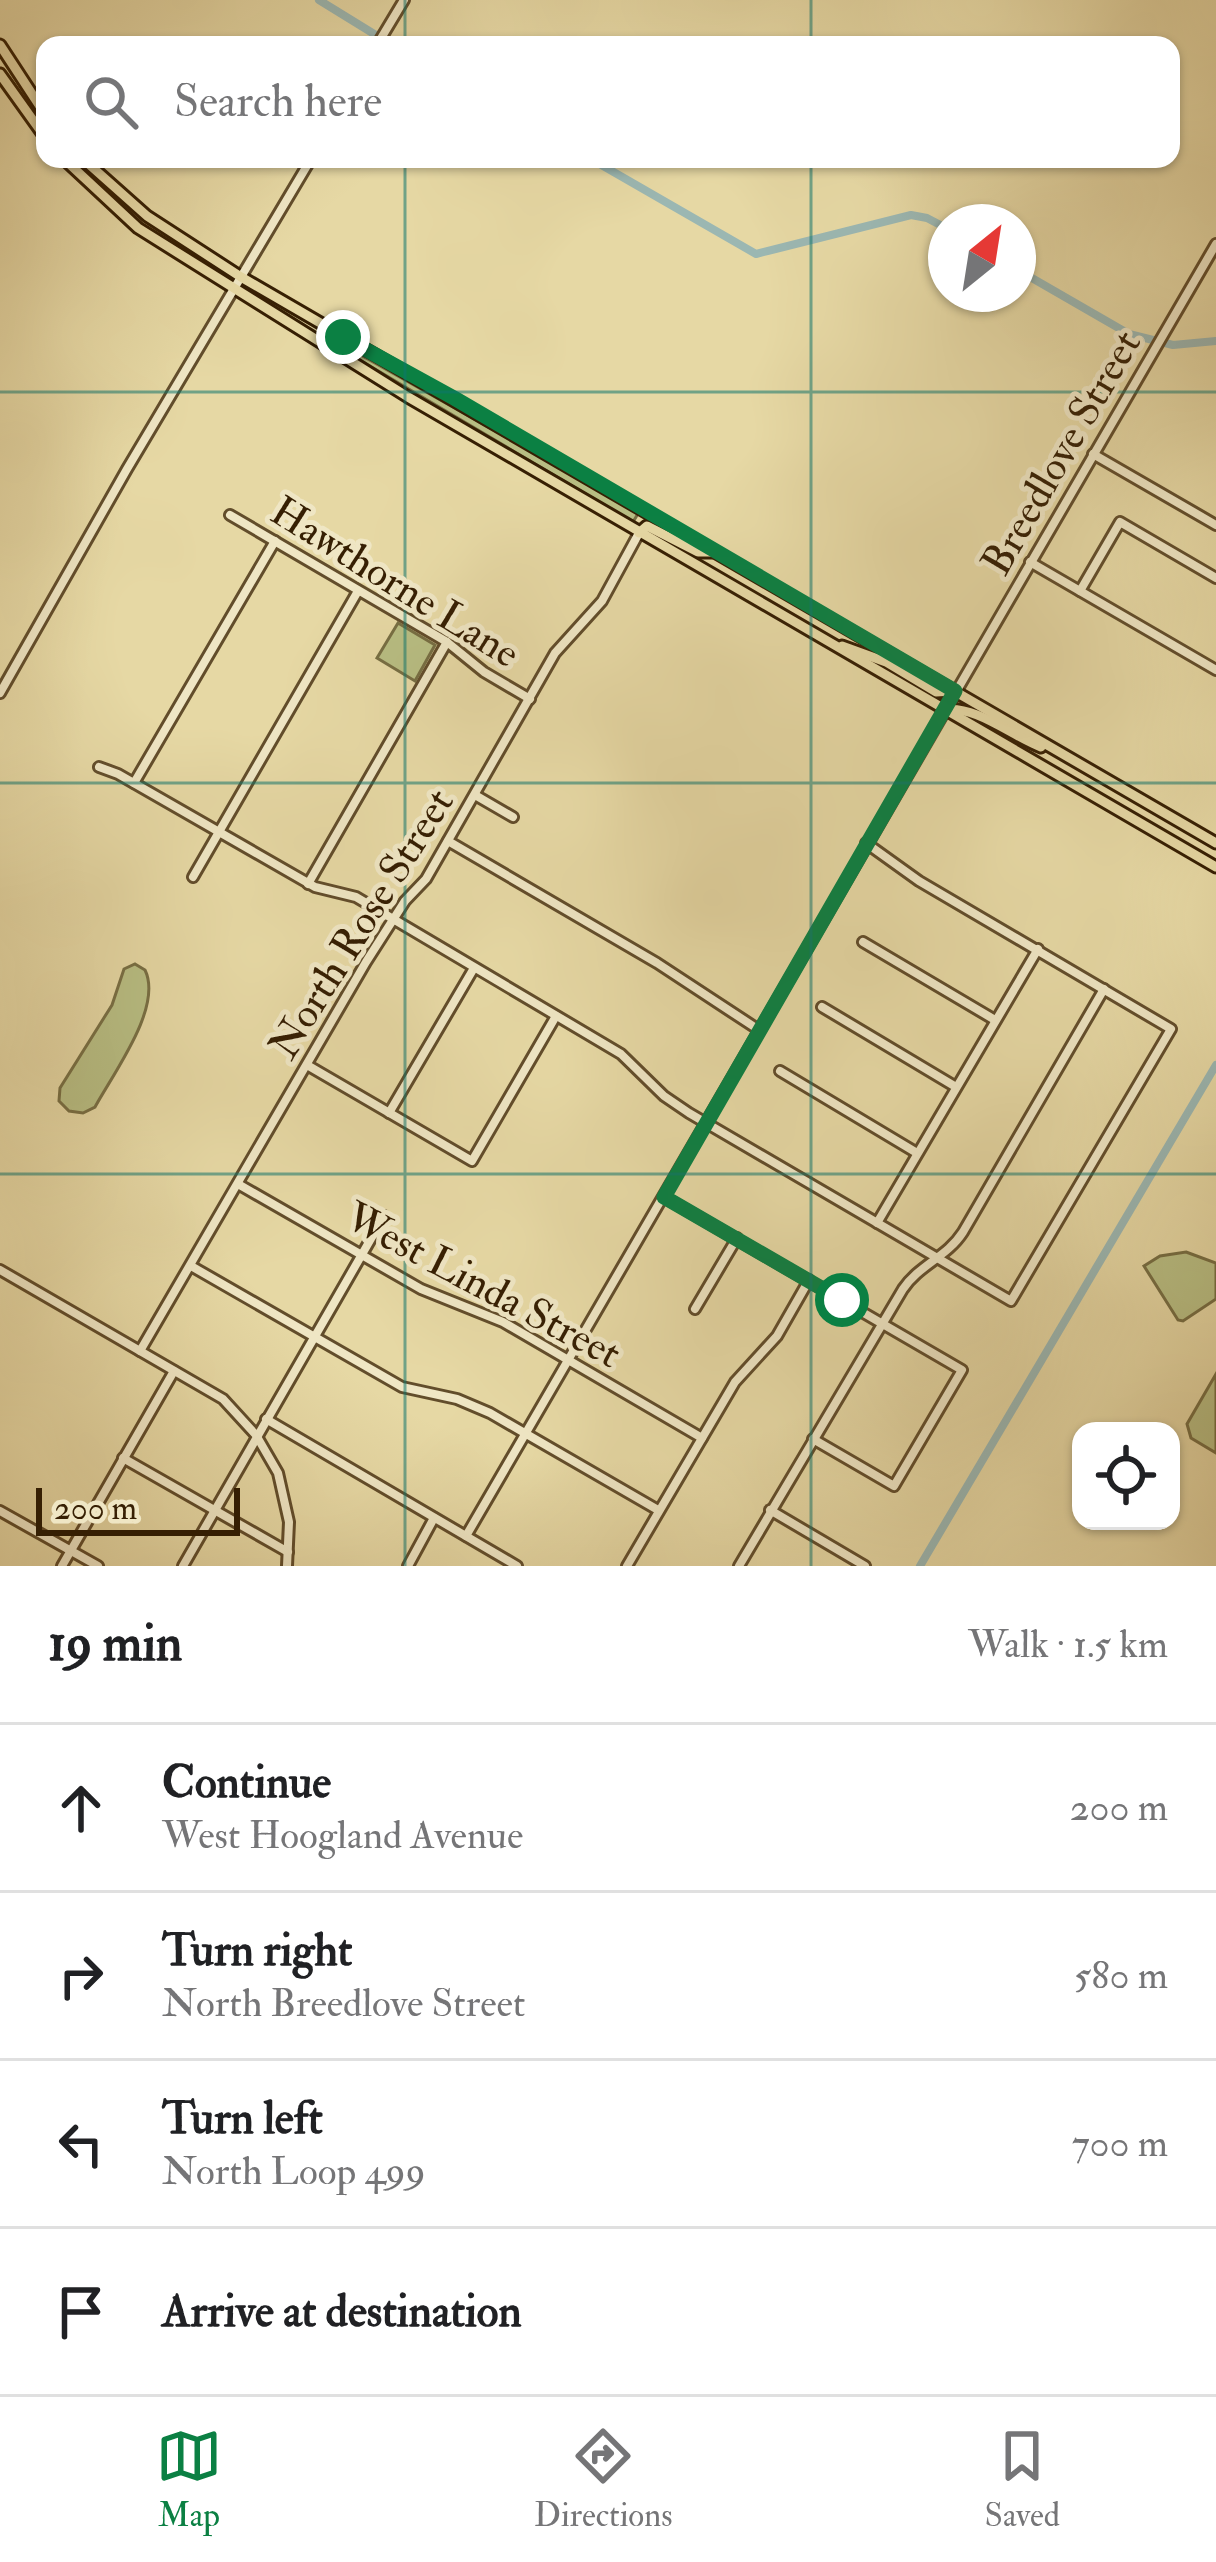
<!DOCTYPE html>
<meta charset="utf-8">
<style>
:root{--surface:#fff;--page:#f6f6f6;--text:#202124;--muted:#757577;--line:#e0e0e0;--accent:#0b8043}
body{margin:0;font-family:"IM FELL Double Pica",serif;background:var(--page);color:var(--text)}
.controls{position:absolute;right:36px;bottom:36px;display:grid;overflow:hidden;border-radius:24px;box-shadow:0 3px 9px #0004}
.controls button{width:108px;height:108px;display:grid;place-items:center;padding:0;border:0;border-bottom:3px solid var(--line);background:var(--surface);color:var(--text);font:60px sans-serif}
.compass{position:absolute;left:928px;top:204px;width:108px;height:108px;border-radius:50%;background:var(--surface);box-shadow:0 3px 9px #0004;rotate:30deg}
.scale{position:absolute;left:36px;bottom:30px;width:204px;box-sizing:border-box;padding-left:12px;border:6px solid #361f03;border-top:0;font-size:33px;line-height:42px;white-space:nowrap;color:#361f03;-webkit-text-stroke:9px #efe6c4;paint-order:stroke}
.stop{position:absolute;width:36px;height:36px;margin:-27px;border:9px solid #0b8043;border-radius:50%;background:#fff}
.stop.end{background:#0b8043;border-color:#fff;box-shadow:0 3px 12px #0008}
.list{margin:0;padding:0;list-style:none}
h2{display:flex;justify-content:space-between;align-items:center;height:156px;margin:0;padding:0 48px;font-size:51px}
h2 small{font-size:39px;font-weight:400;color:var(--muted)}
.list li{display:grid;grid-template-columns:78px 1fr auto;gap:36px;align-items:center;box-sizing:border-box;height:168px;padding:0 48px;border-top:3px solid var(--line)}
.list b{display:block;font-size:45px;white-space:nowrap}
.list p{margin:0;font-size:39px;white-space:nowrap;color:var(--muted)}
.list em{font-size:39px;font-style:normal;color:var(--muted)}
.icon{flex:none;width:66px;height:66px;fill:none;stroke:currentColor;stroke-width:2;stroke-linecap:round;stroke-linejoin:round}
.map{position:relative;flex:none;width:1216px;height:1566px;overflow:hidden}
.search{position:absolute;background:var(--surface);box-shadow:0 3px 9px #0004;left:36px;right:36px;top:36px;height:132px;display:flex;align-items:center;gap:30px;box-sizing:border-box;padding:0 42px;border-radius:24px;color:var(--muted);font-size:45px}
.sheet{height:828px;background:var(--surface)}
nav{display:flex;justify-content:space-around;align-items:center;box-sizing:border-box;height:168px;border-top:3px solid var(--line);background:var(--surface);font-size:33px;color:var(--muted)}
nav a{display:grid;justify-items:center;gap:6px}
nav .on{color:var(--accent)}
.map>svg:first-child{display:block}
.green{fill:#b8be83;stroke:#776e43;stroke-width:3}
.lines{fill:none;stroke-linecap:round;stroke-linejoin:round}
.canal{stroke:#9bb7b2;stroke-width:8}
.minor-casing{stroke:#624d2b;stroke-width:14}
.major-casing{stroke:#361f03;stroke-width:15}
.minor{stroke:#efe6c4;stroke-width:8}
.major{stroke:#e6d8a4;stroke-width:9}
.route{stroke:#0b8043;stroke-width:15}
.grid{fill:none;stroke:#0f766e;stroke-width:3;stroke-opacity:0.55}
.labels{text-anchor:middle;stroke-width:10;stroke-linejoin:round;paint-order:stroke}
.street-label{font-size:42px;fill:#361f03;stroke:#efe6c4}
</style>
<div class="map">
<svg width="1216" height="1566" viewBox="0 0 1216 1566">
<rect width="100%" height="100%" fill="#e6d8a4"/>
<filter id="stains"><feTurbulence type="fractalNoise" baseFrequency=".00167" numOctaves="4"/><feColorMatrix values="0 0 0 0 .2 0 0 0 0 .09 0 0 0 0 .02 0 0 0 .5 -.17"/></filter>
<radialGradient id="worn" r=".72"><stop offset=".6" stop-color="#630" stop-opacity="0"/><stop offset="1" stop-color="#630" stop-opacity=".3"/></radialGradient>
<g class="green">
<path d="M327 336 639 512 633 522 326 340Z"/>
<path d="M398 623 435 645 415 681 377 658Z"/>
<path d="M135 964 145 970C163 1007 114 1072 95 1107L83 1113 69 1111 59 1101 60 1088 112 1005 124 969Z"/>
<path d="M1186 1252 1216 1263V1299L1183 1321 1178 1320 1144 1266 1160 1256Z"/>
<path d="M1216 1374V1453L1191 1438 1187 1424Z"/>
</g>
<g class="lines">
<g class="canal">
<path d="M319 0 392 45"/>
<path d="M591 159 756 254 911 215 927 218 946 228"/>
<path d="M1018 270 1129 334 1173 345 1216 341"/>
<path d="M920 1566 1216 1065"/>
</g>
<g class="minor-casing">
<g id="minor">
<path d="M377 45 404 0"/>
<path d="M1093 454 1216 525"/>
<path d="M230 515 447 642 484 672 530 699"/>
<path d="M1030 562 1216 670"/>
<path d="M1080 591 1120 522 1216 578"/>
<path d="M0 693 127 469 311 159"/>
<path d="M99 767 118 774 315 887 356 897 621 1054 664 1096 689 1113 1011 1301 1171 1029 919 881 866 843"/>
<path d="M134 783 275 541"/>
<path d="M475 795 513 817"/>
<path d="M448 841 657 963 759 1030"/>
<path d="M193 877 358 591"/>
<path d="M308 884 447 642"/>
<path d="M863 942 995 1020"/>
<path d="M822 1007 956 1087"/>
<path d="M307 1065 472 1161 556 1016"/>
<path d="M780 1071 917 1153"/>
<path d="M389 1113 474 968"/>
<path d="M238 1184 421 1289 503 1322 702 1438"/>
<path d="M664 1197 962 1370 894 1486 813 1439"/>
<path d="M877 1223 1038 949"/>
<path d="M191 1266 402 1387 457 1399 490 1413 658 1510"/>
<path d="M0 1270 223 1399 256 1435 278 1473 289 1522 287 1566"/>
<path d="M695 1309 737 1238"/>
<path d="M140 1351 366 962 405 901 426 879 555 653 602 601 639 533"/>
<path d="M266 1419 517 1566"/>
<path d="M123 1458 288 1552"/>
<path d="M770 1510 865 1566"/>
<path d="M0 1511 98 1566"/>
<path d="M466 1536 1216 244"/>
<path d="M62 1566 174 1371"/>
<path d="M183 1566 384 1216"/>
<path d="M408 1566 434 1518"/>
<path d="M627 1566 735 1382 777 1336 809 1280"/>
<path d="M739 1566 903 1289C919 1265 947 1257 963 1232L1104 989"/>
</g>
</g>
<g class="major-casing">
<g id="major">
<path d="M0 45 45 114"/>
<path d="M0 74 45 137"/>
<path d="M64 159 138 228 408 397 1216 867"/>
<path d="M83 159 147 216 241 277 1216 843"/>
<path d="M639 533 647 526 698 552H712"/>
<path d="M842 646 886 662 936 692 952 691"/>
<path d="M944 710C976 705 1010 735 1041 747"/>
</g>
</g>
<use href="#minor" class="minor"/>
<use href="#major" class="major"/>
</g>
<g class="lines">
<path class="route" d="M343 337 454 398 955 691 664 1197 842 1300"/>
</g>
<path class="grid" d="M405 0V45M811 0V45M405 159V1566M811 159V1566M0 392H1216M0 783H1216M0 1174H1216"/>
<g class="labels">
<g class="street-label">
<text transform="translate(1060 452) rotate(-60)" y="15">Breedlove Street</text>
<text transform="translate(396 581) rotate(32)" y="15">Hawthorne Lane</text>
<text transform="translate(360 923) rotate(-58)" y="15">North Rose Street</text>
<text transform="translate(484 1284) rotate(28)" y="15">West Linda Street</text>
</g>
</g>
<rect width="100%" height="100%" filter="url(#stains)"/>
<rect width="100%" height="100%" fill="url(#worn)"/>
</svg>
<div class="controls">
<button><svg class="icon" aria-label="locate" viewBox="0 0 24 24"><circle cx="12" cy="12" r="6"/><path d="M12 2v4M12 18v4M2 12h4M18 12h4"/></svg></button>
</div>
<svg class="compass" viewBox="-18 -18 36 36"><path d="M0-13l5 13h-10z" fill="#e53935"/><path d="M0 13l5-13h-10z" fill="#757577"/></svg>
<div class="scale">200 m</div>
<div class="stop" style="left:842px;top:1300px"></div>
<div class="stop end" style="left:343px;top:337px"></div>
<div class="search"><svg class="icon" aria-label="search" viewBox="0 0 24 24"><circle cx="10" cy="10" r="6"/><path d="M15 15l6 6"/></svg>Search here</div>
</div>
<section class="sheet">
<h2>19 min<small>Walk · 1.5 km</small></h2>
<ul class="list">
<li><svg class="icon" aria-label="ahead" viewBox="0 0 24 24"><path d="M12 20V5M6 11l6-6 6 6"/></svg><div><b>Continue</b><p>West Hoogland Avenue</p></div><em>200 m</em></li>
<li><svg class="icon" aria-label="right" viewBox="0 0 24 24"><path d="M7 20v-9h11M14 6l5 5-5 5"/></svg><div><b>Turn right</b><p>North Breedlove Street</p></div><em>580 m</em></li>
<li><svg class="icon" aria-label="left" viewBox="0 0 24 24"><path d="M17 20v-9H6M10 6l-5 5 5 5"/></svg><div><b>Turn left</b><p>North Loop 499</p></div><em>700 m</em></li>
<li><svg class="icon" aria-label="arrive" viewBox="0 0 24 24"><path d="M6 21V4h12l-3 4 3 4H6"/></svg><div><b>Arrive at destination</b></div></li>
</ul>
</section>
<nav>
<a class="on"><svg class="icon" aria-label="map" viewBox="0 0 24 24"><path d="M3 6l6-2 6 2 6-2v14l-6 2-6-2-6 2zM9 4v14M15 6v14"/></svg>Map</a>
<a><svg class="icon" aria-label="directions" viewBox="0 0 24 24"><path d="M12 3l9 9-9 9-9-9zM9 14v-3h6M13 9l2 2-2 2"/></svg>Directions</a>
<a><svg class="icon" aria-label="saved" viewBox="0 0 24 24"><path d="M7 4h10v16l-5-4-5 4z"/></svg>Saved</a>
</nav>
